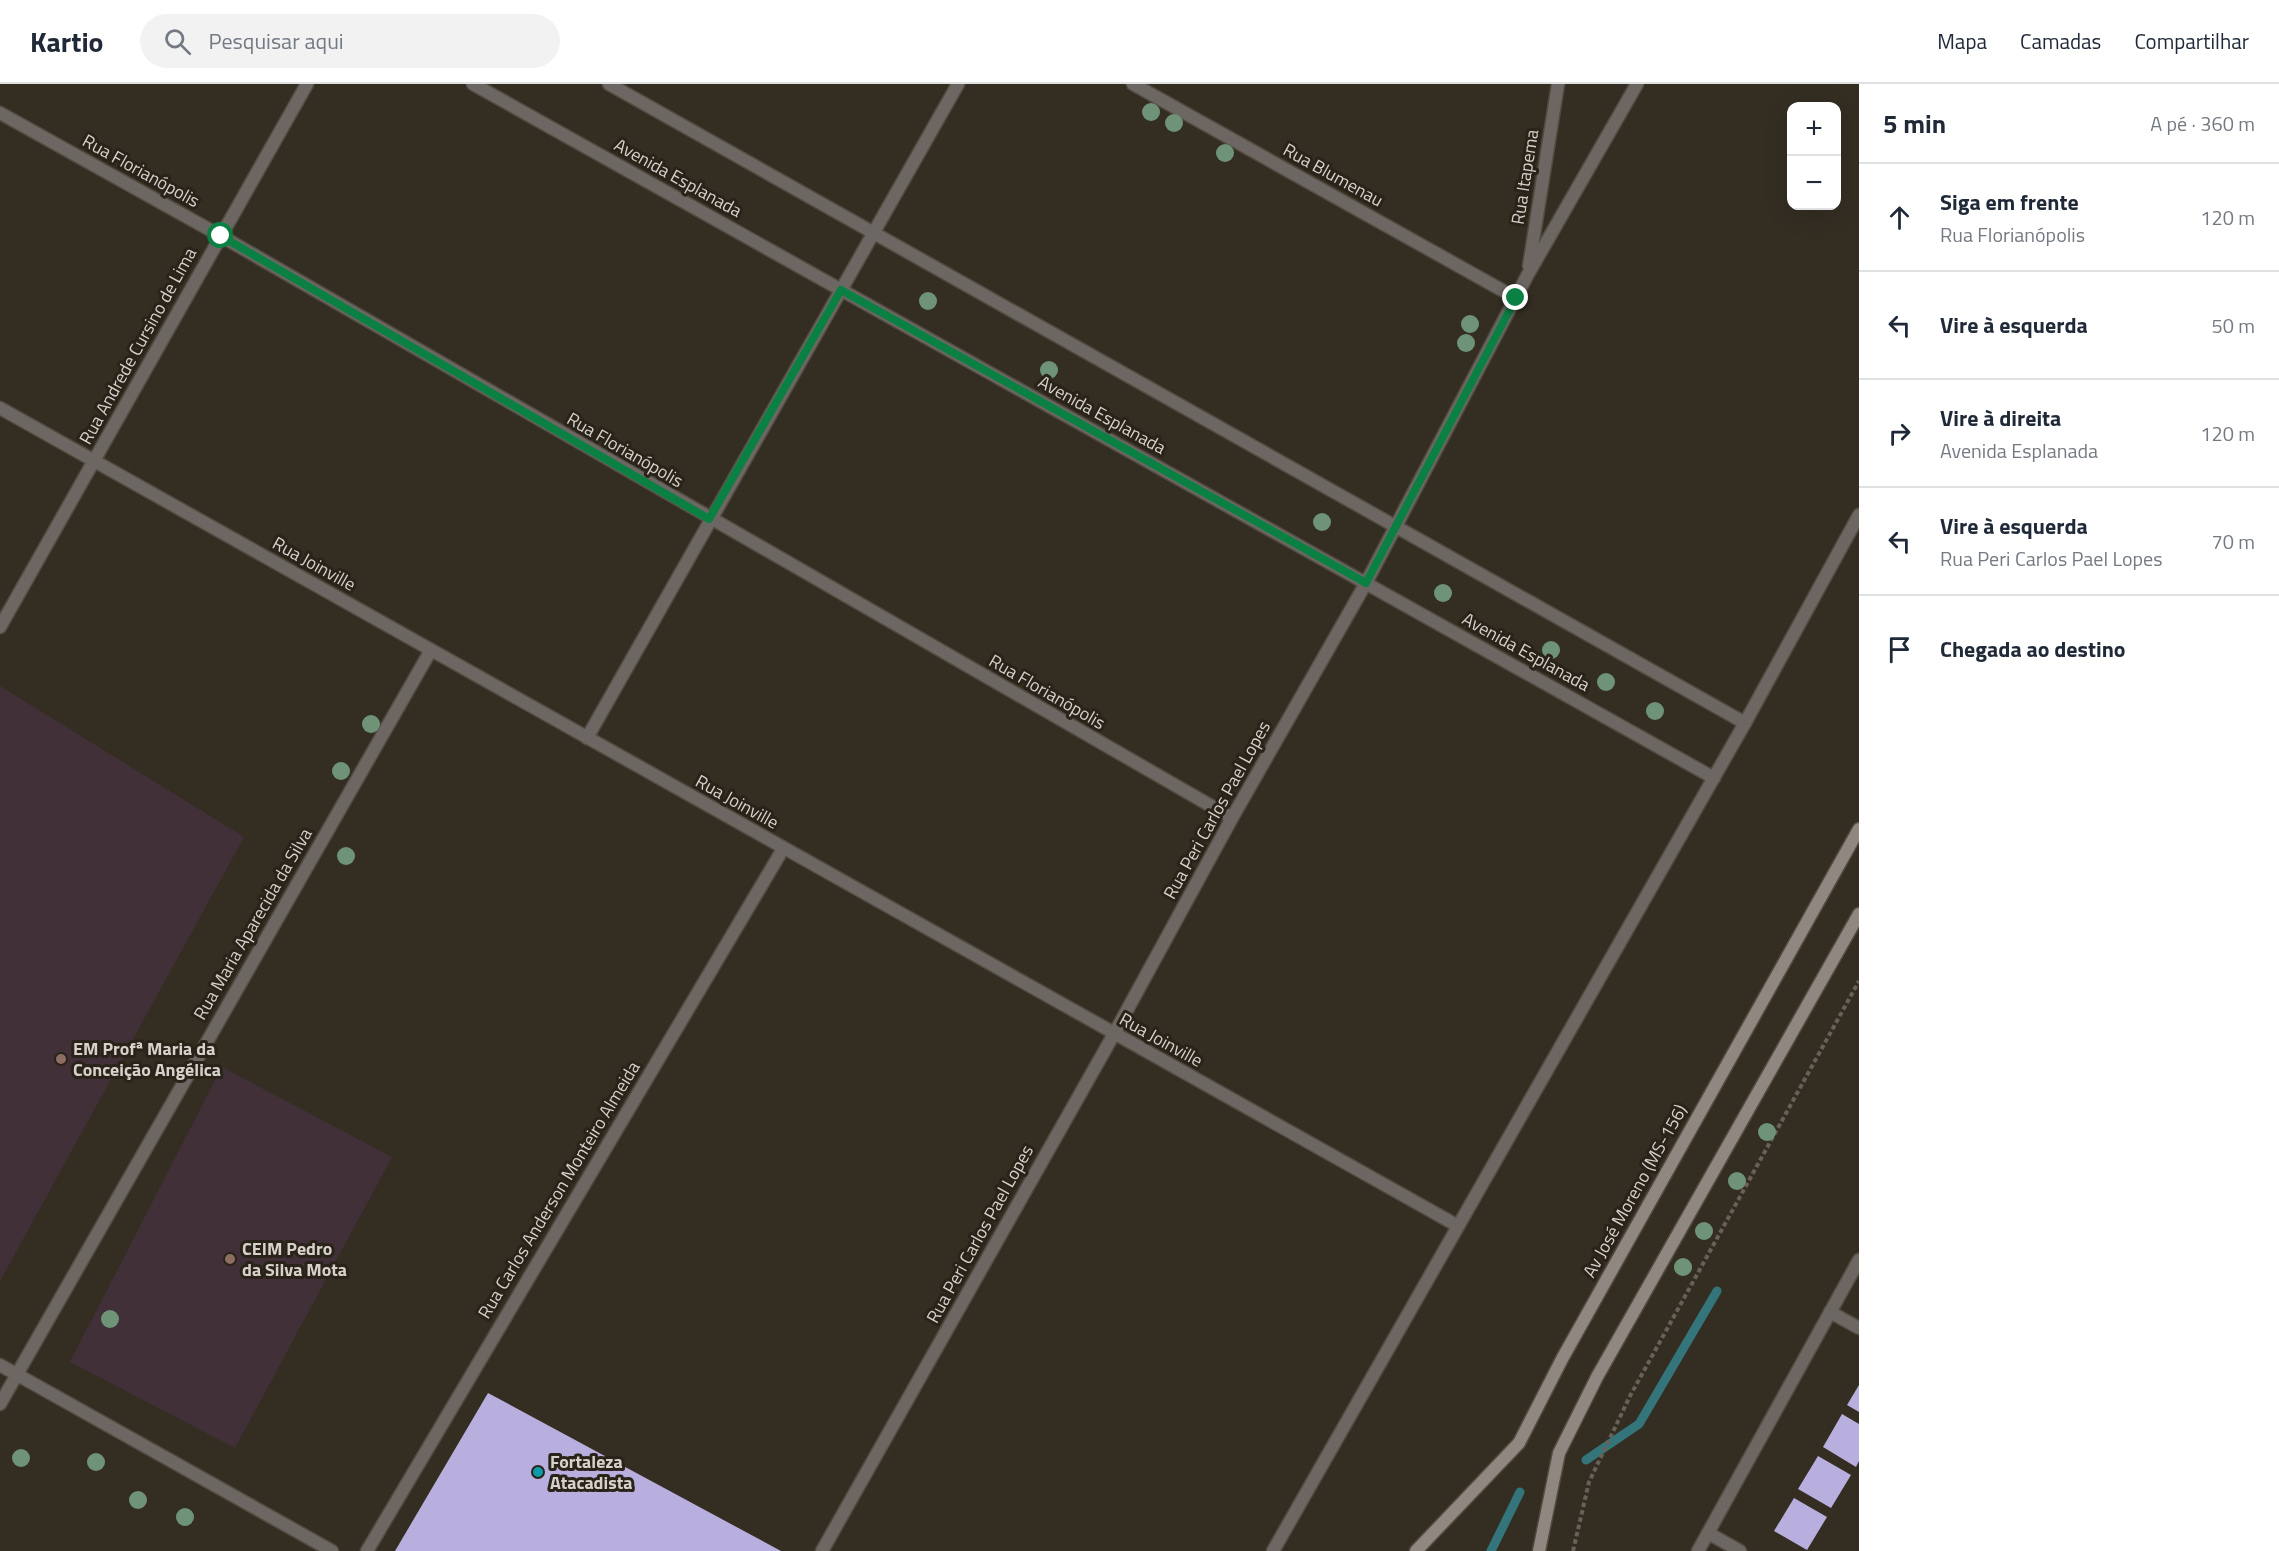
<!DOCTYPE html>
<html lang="pt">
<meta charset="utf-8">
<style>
:root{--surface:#fff;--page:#f2f2f3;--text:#1f2937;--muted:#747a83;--line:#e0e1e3}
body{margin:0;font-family:"Titillium Web",sans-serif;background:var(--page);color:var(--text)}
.controls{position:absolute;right:18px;top:18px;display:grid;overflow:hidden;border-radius:12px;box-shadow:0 6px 24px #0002}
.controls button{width:54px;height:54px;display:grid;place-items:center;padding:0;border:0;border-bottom:2px solid var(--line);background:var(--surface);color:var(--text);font:30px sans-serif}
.stop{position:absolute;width:18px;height:18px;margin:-14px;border:4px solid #0b8043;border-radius:50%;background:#fff}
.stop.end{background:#0b8043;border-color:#fff;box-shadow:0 2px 6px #0008}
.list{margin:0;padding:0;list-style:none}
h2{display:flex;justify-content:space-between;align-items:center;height:78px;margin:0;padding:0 24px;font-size:26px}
h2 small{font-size:20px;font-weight:400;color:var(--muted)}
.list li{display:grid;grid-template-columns:39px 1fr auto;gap:18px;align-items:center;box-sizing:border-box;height:108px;padding:0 24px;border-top:2px solid var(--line)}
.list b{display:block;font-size:22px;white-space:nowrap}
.list p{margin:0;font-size:20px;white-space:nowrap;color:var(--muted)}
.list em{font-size:20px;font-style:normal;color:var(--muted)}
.icon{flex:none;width:33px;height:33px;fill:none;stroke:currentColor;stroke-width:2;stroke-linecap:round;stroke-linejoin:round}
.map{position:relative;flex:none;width:1859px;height:1467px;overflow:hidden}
header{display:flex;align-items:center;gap:36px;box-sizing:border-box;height:84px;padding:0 30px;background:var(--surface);border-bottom:2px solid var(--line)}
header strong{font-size:28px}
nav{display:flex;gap:33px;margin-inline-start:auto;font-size:21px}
.search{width:420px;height:54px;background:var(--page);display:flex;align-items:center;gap:15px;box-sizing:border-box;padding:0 21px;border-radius:33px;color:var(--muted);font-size:22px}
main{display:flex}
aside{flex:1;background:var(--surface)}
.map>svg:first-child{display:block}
.education{fill:#423038}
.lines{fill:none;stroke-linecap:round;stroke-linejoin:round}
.stream{stroke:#33757b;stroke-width:9}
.building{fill:#b9afde}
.minor-casing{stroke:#514b40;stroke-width:15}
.tertiary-casing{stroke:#514b40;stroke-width:15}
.secondary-casing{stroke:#514b40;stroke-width:15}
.path{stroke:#686158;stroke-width:4;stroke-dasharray:4.5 3;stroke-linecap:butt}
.minor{stroke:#6d6764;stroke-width:12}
.tertiary{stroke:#6d6764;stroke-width:12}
.secondary{stroke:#918781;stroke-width:12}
.tree{fill:#6e9376}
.route{stroke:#0b8043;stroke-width:8}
.education-dot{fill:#8d6e63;stroke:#2a2319;stroke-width:2}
.culture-dot{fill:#0f9aa8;stroke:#2a2319;stroke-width:2}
.labels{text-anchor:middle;stroke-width:6;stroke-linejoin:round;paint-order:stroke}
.street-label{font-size:18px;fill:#d6d1cb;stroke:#2a2319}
.poi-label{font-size:18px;font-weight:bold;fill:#d6d1cb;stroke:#2a2319;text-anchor:start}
</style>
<header>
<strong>Kartio</strong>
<div class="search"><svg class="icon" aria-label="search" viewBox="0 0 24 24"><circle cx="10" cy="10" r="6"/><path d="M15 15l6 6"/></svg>Pesquisar aqui</div>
<nav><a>Mapa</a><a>Camadas</a><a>Compartilhar</a></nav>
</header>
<main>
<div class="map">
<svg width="1859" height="1467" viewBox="0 0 1859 1467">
<rect width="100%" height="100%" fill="#342d22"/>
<g class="education">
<path d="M0 602 244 753 0 1197Z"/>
<path d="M222 983 392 1073 235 1364 70 1278Z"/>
</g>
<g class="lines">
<g class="stream">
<path d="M1586 1376 1639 1340 1717 1207"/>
<path d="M1491 1467 1520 1408"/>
</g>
</g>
<g class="building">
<path d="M1859 1301V1328L1847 1321Z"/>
<path d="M488 1309 781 1467H395Z"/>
<path d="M1842 1330 1859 1340V1377L1856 1383 1823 1363Z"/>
<path d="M1818 1372 1851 1391 1831 1424 1798 1405Z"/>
<path d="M1794 1414 1827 1433 1807 1466 1774 1447Z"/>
</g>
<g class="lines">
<g class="minor-casing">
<g id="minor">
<path d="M1133 0 1516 214"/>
<path d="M0 29 221 152 1232 734"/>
<path d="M1529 182 1558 0"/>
<path d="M0 324 1458 1142"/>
<path d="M0 543 307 0"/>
<path d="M587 654 958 0"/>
<path d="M1830 1228 1859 1244"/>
<path d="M0 1281 332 1467"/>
<path d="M0 1320 431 566"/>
<path d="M1708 1449 1740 1467"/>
<path d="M367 1467 783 765"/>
<path d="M822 1467 1114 950 1232 734 1366 499 1527 192 1637 0"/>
</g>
</g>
<g class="tertiary-casing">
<g id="tertiary">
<path d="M473 0 1714 694"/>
<path d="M609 0 1745 639"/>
<path d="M1273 1467 1745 639 1859 431"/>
<path d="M1698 1467 1859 1176"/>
</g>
</g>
<g class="secondary-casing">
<g id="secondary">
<path d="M1416 1467 1519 1359 1562 1275 1859 745"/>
<path d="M1539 1467 1559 1369 1597 1293 1859 830"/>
</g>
</g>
<path class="path" d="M1573 1467 1589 1398 1630 1312 1859 897"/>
<use href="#minor" class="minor"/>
<use href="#tertiary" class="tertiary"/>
<use href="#secondary" class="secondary"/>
</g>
<g class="tree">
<circle cx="1151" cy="28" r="9"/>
<circle cx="1174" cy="39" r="9"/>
<circle cx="1225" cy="69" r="9"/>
<circle cx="928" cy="217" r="9"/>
<circle cx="1470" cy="240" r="9"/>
<circle cx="1466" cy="259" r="9"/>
<circle cx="1049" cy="286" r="9"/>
<circle cx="1322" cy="438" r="9"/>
<circle cx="1443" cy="509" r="9"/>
<circle cx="1551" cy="566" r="9"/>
<circle cx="1606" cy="598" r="9"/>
<circle cx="1655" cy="627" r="9"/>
<circle cx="371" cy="640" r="9"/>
<circle cx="341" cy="687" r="9"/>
<circle cx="346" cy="772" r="9"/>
<circle cx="1767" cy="1048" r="9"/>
<circle cx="1737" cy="1097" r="9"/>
<circle cx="1704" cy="1147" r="9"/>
<circle cx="1683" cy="1183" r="9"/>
<circle cx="110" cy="1235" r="9"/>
<circle cx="21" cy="1374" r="9"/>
<circle cx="96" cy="1378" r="9"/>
<circle cx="138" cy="1416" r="9"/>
<circle cx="185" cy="1433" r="9"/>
</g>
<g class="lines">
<path class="route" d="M221 152 709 435 841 206 1366 499 1516 214"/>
</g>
<g class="education-dot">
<circle cx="61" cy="975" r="6"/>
<circle cx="230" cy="1175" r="6"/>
</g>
<circle class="culture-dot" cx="538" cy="1388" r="6"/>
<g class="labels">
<g class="street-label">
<text transform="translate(141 87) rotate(29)" y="6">Rua Florianópolis</text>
<text transform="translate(1333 91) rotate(29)" y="6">Rua Blumenau</text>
<text transform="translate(1525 93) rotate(-81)" y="6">Rua Itapema</text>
<text transform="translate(678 94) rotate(29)" y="6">Avenida Esplanada</text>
<text transform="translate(138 262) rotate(-61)" y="6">Rua Andrede Cursino de Lima</text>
<text transform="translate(1102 331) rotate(29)" y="6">Avenida Esplanada</text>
<text transform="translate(625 366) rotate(30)" y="6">Rua Florianópolis</text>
<text transform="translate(314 480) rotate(29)" y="6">Rua Joinville</text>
<text transform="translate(1526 568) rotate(29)" y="6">Avenida Esplanada</text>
<text transform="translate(1047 608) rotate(30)" y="6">Rua Florianópolis</text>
<text transform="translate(737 718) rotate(29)" y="6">Rua Joinville</text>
<text transform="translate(1217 726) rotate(-61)" y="6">Rua Peri Carlos Pael Lopes</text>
<text transform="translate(253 840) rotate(-60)" y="6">Rua Maria Aparecida da Silva</text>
<text transform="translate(1161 956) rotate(29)" y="6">Rua Joinville</text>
<text transform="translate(559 1106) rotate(-59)" y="6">Rua Carlos Anderson Monteiro Almeida</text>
<text transform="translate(1635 1107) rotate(-61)" y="6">Av José Moreno (MS-156)</text>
<text transform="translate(980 1150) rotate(-61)" y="6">Rua Peri Carlos Pael Lopes</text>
</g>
<g class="poi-label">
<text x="73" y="971">EM Profª Maria da<tspan x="73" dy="21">Conceição Angélica</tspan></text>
<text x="242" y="1171">CEIM Pedro<tspan x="242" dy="21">da Silva Mota</tspan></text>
<text x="550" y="1384">Fortaleza<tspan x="550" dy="21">Atacadista</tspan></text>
</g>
</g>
</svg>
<div class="controls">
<button>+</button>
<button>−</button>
</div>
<div class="stop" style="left:221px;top:152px"></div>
<div class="stop end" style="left:1516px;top:214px"></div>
</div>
<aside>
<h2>5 min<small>A pé · 360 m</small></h2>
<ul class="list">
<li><svg class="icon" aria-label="ahead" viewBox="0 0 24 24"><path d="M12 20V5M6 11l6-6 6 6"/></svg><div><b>Siga em frente</b><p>Rua Florianópolis</p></div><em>120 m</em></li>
<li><svg class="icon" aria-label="left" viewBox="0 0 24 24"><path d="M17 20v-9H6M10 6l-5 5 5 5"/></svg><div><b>Vire à esquerda</b></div><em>50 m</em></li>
<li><svg class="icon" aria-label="right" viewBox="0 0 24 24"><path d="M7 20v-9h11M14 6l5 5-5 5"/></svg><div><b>Vire à direita</b><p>Avenida Esplanada</p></div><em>120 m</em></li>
<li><svg class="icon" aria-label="left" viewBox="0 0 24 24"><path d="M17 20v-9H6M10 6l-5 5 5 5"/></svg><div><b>Vire à esquerda</b><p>Rua Peri Carlos Pael Lopes</p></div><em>70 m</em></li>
<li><svg class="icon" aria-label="arrive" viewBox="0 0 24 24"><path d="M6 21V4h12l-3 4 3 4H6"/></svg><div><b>Chegada ao destino</b></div></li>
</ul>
</aside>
</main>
